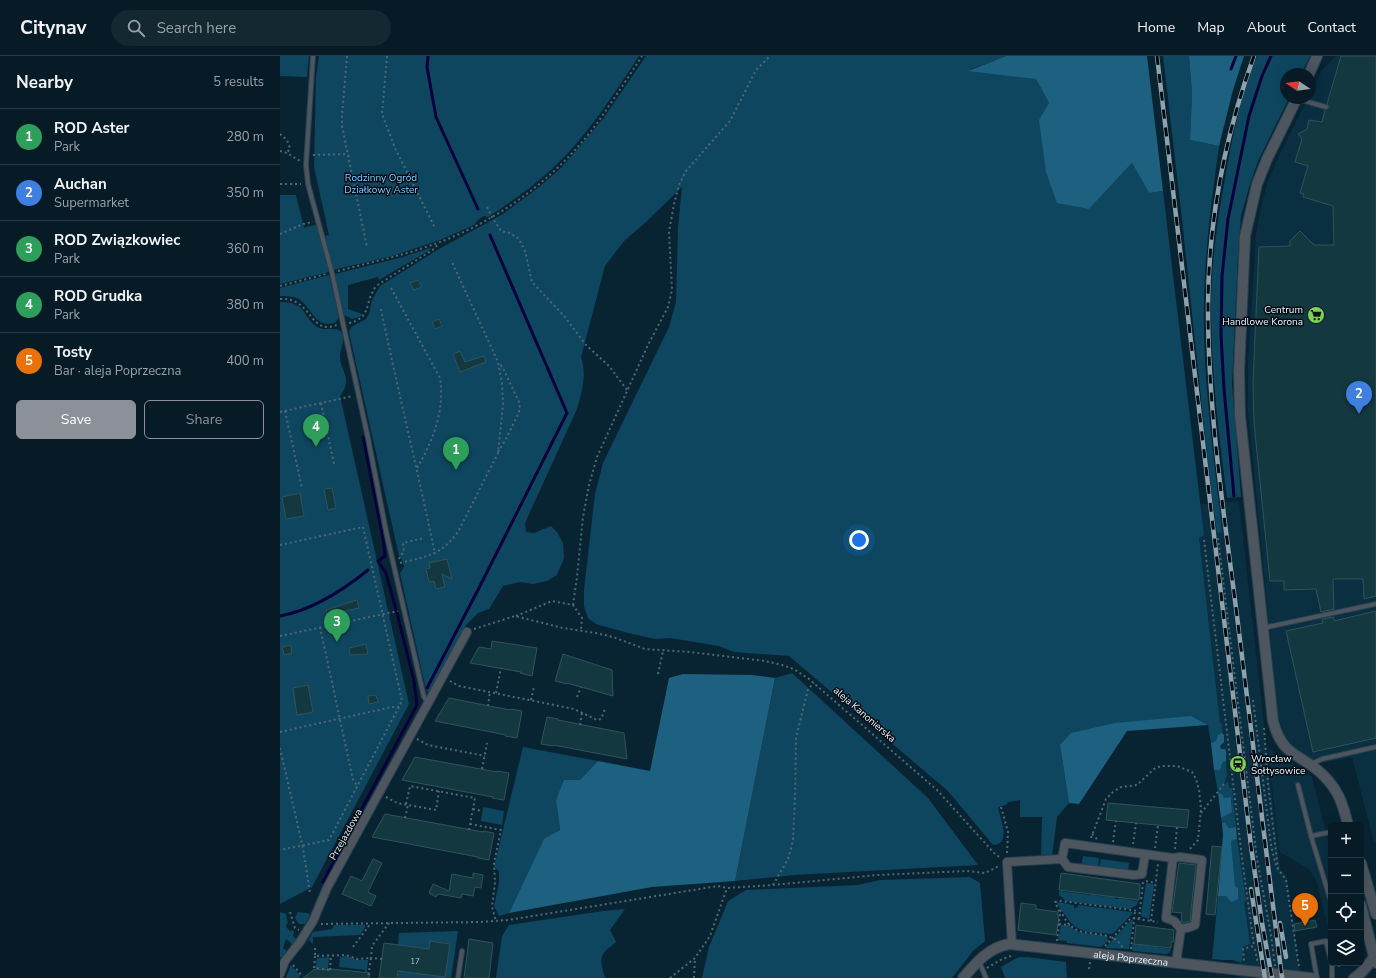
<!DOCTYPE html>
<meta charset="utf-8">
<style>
:root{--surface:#061b26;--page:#142832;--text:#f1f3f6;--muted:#98a1a7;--line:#273943;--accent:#8c9099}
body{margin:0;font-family:"Nunito Sans",sans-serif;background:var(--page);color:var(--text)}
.controls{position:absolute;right:12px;bottom:12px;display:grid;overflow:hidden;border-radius:6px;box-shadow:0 4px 16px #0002}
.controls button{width:36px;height:36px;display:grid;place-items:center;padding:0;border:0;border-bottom:1px solid var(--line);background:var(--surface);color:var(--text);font:20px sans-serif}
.compass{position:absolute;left:1000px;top:12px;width:36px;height:36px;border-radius:50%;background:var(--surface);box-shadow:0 4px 16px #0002;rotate:283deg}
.you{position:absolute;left:579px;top:484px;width:14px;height:14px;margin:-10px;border:3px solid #fff;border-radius:50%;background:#1a73e8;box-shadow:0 0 0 6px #1a73e833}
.badge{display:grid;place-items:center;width:26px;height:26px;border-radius:50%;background:var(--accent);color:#fff;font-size:13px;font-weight:700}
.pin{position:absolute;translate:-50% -33px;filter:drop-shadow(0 1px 2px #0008)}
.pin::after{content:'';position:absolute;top:21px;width:14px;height:12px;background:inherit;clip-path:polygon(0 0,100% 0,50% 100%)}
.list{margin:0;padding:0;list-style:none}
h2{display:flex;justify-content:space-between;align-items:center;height:52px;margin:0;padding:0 16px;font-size:17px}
h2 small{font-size:13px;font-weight:400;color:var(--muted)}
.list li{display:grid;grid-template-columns:26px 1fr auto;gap:12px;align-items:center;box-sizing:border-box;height:56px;padding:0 16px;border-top:1px solid var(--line)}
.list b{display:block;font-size:15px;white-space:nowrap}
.list p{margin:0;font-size:13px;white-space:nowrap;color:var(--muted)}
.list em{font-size:13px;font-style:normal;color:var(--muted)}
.actions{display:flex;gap:8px;padding:12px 16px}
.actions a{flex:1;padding:9px 0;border:1px solid var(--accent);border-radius:6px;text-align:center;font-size:14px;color:var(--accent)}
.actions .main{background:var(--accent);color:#fff}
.icon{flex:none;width:22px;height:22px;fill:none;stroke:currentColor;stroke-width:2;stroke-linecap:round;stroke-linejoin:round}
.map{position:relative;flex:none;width:1096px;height:922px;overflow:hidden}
header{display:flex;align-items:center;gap:24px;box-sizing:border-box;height:56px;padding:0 20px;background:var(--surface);border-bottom:1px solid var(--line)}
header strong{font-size:19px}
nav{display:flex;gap:22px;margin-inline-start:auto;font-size:14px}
.search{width:280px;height:36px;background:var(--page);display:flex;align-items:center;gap:10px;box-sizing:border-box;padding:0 14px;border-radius:22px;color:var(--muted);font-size:15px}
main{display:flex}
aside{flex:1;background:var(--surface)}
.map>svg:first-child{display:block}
.built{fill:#092f41}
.green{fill:#0e465f}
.forest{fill:#1d6080}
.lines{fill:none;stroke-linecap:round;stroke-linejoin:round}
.stream{stroke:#07023b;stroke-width:3}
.building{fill:#14383f;stroke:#30535b}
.service-casing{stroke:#27414f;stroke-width:6}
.minor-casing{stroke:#27414f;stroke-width:10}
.tertiary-casing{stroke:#27414f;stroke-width:12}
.path{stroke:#506875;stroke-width:2;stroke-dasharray:2 3;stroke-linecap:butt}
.service{stroke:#4d555f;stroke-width:4}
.minor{stroke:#4d555f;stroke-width:8}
.tertiary{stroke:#4d555f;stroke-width:10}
.rail-casing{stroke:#8da2ad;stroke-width:4.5}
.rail{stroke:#030c12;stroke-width:3;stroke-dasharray:9;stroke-linecap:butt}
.labels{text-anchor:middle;stroke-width:3;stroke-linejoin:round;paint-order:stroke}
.number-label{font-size:8px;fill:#b0c5ce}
.park-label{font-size:10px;fill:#76cdfc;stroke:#030c12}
.poi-label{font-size:10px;fill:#e4f4fd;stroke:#030c12;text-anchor:end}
.street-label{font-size:10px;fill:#e4f4fd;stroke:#030c12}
</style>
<header>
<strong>Citynav</strong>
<div class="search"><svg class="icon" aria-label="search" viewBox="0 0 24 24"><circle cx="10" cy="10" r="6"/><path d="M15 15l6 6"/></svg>Search here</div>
<nav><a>Home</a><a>Map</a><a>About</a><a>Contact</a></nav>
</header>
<main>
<aside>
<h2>Nearby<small>5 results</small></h2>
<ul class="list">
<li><span class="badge" style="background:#2e9e5b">1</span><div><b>ROD Aster</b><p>Park</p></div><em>280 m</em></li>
<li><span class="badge" style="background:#3f7fe0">2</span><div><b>Auchan</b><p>Supermarket</p></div><em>350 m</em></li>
<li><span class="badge" style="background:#2e9e5b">3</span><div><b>ROD Związkowiec</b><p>Park</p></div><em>360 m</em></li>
<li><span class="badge" style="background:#2e9e5b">4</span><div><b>ROD Grudka</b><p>Park</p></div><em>380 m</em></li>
<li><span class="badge" style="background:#e8710a">5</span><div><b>Tosty</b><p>Bar · aleja Poprzeczna</p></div><em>400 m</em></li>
</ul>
<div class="actions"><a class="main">Save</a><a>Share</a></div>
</aside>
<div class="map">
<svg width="1096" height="922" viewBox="0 0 1096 922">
<rect width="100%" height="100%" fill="#082433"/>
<g class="built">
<path d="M1056 0H1096V787H1094L1072 701 1038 708 1015 692 1004 679 998 660 968 355V309L976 179 980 156 987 128 997 104 1028 42H1030V38L1042 14Z"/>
<path d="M959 445 1000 812 1007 821 1020 915V922H959V900L912 449Z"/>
<path d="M988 692 1032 721 1051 795V884L1037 827 1029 813 1001 797 999 794Z"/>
</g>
<g class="green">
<path d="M0 0H29L27 21 0 20Z"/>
<path d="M39 0H359C333 39 308 79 274 111 254 130 231 146 208 161L204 160 199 163 194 169 160 184 112 200 53 214 45 180 49 179 34 111 36 21Z"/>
<path d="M366 0H726L689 14 756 23 769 47 809 153 852 107 869 137 883 135 924 479 919 482 940 667 942 668V677L938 679 937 685 931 687 928 669 911 660 780 689 789 747 777 761 772 800H761L762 761H740V744L729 746 725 749 718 751C720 763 732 788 713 789L668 735 509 600 454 596 439 590 390 582 375 583 348 577 316 568 308 562 304 550V534L315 438 323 407 389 271 396 246 398 172 402 131 365 167 344 185 325 210 301 301C307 319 302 336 297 353L245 467 246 476 254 477 271 470 277 476 283 487 284 502 277 519 267 525 253 528 240 526 223 530 209 553 198 557 187 568 149 637 146 634 120 517 124 511 122 503 119 500 69 276 71 271 86 263 89 258 92 244 100 230 159 193 223 158 258 132 282 111 323 63Z"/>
<path d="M883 0H909L912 36 910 84 939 90C932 141 925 192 924 244 922 321 934 399 942 476L937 477 929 417 902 163Z"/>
<path d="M977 0H1030L1021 18H1006V42H1009L978 105 970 128 961 160 958 198 952 329 961 441 947 442C939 379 931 316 931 252 931 209 937 166 945 123 952 81 961 39 977 0Z"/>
<path d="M0 139H16L24 172 38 168 49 216 0 228Z"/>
<path d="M150 192V194L99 224 98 221 68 229V253L82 258 80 261 72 263 64 259 55 218 123 201Z"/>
<path d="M49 219 59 260C58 264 57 265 54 267 36 273 31 251 19 243 13 240 6 240 0 240V232Z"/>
<path d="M0 246C29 246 21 262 39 272 46 275 58 270 62 277 66 285 59 294 60 302 60 310 67 318 66 326 66 331 63 336 60 340L129 648 32 831 0 848Z"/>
<path d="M512 617 648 742 698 809 514 819 455 825 495 622Z"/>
<path d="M243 691 318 705 300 724 276 744 280 775 264 784 229 857 219 860 214 850 219 827V815L214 811Z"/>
<path d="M944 705 946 706 947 720 946 721 944 730 948 725 949 732H952L956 771 949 772 945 767H942L941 762 952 756V744L944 742 942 738 938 737 934 714H936Z"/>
<path d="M203 751 224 755 222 769 201 765Z"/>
<path d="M957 783 966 845 964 846 970 888 963 891 962 906C958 906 956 905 952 904 946 904 939 904 932 903L938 840H946L958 832 955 830 951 785Z"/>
<path d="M803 800 819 802 818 812 801 810Z"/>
<path d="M821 803 849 807 848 816 819 813Z"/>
<path d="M690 821 700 827 705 885 693 895 672 922H422L429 891 448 845 466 834 578 829 600 824Z"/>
<path d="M866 827 873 828 874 830 869 863 861 860Z"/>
<path d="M779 835 811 839V838L819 840 835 841V843H839V842L856 845 858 844C858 850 854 851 849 853L786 845 779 839Z"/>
<path d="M777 846 794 849V852L798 851V849L852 856V858L834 877 830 878C809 875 798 879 785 859 782 855 778 851 777 846Z"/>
<path d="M345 853 330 874 336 886C319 899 319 902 325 922H216L222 880 229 869 323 855Z"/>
<path d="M0 856 6 858 8 868H6V871L10 875 13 874 14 877 13 880 17 884 13 889 6 883 3 892 7 895 1 902 0 901Z"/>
<path d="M18 856 27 857 30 859 25 868H19L15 862Z"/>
<path d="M851 864H853L849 893 825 892Z"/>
<path d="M54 869H85V871L80 879 33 881V888L29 884 33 876 52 873Z"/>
<path d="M781 869H789C798 880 815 877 827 880L828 885 821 891 787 887V885L778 884Z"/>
<path d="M178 875 171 922H117L119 915 165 921 170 888 168 887 150 885 149 893 129 890 128 889 127 890 118 889 119 877Z"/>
<path d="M853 887 854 888 891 893 889 897 886 898 853 895 851 892Z"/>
<path d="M67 900 77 904H88L86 922H84L85 914 59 911 60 901Z"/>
<path d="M49 901 48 913 35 912 37 902Z"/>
<path d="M740 901H747L786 906 787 922H725L721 911 735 903Z"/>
<path d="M11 909 20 920 18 922H6Z"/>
</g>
<g class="forest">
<path d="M726 0H867L883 135 869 137 852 107 809 153 777 147 766 116 759 64 769 47 756 23 688 15Z"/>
<path d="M909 0H964L953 34 939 90 910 84 912 36Z"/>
<path d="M403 618 472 619 495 622 455 825 372 831 229 857 264 783 280 774 276 744 284 724H300L318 705 370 715 389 622Z"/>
<path d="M911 660 928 669 847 675 799 748 789 747 780 689 791 677 835 667Z"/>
<path d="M942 677 944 679V686L940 690 941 693H944L946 694V706L944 705 941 709V712L939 714H934L931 687 936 685 938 679Z"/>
<path d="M938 737 942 738 944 742 951 741 952 756 943 761 941 762Z"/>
<path d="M942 767H945L949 772 956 771 957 783 951 785 955 830 958 832V843L951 846 946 840H938L943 779Z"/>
</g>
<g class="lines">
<g class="stream">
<path d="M148 0 147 11 156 61 198 153"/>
<path d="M951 13 956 0"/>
<path d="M954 440 944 333 941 279 942 220 948 163 969 60 982 20 991 0"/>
<path d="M0 560C33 554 62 535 88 514"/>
<path d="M147 632 201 528 287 357 210 179"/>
<path d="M43 826 137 649 134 625 118 561 106 517 98 505 105 500 103 483 83 381"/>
</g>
</g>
<g class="building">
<path d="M1061 0H1096V540L1084 543 1083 523H1053L1054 553 1041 556 1036 533 1004 534V525H990L974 367 973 327 979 191 1010 190V185L1020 175 1034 189H1054L1053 150 1023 141 1024 138 1020 137 1028 110 1015 106 1022 83 1018 78 1027 73 1029 64 1042 66 1045 54 1049 52V50L1047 48Z"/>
<path d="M138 224 142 231 134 234 130 227Z"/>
<path d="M159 263 162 270 155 273 152 266Z"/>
<path d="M180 295 185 306 204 300 206 306 180 316 173 298Z"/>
<path d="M52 432 56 452 48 454 44 433Z"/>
<path d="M20 437 24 460 6 463 2 441Z"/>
<path d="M167 503 172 523 162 518 165 531 156 533 154 525 149 526 146 513 150 512 149 507Z"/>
<path d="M77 544 79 552 47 559 46 554Z"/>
<path d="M1096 555V682L1033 696 1006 575 1043 567 1042 563 1054 561V565Z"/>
<path d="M212 585 257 592 252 620 240 617 241 616 190 607 199 591 211 593Z"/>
<path d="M86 588 88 598 70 599 69 592Z"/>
<path d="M11 589 12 597 4 599 2 591Z"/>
<path d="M283 598 332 614 333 640 287 627V628L275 625Z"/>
<path d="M28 629 33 656 17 659 13 632Z"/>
<path d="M96 639 98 646 89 648 88 640Z"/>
<path d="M169 642 230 654 231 653 242 655 237 682 225 680 226 679 155 665Z"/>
<path d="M267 661 278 663V664L344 677 347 703 273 689V690L261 688Z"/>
<path d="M135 701 217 716V715L229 717 224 744 212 742 213 741 122 724Z"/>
<path d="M828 747 909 754 907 772 826 764Z"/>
<path d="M105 758 203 776V775L214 777 209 804 198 802V801L92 781Z"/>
<path d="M932 790 942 791 935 859 926 858Z"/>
<path d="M93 803 102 807 88 836 96 840 91 850 62 838 71 820 82 825Z"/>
<path d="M899 807 916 809 910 865 904 867 901 865 902 857 892 856Z"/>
<path d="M193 817 203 819 201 832 195 831 193 840 182 838 181 842 158 838 156 841 149 837 153 828 169 835 172 818 193 822Z"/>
<path d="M781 817 860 828 859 844 779 834Z"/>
<path d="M741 847 756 849V853L778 856V862L779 863 776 879 738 874Z"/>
<path d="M1035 864 1037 871 1015 875 1014 868Z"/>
<path d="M856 869 894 874 893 886H891V892L854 888Z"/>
<path d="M189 883 213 887 209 922H184Z"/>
<path d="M150 885 170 888 165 921 118 915 117 922H99L104 887 149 893Z"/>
<path d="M35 913 51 914V913L90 917 89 922H23Z"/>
</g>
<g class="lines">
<g class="service-casing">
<g id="service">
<path d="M33 0 26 109 28 128 52 217 88 382 107 480 144 641 148 646"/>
<path d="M1018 43 1046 51"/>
<path d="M983 572 1096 548"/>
<path d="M1031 708 1042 703 1096 691"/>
<path d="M1018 729 1031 780"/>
<path d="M1051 776 1031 780 1051 846"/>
<path d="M699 905 706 922"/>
<path d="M1052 907V922"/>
<path d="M178 922 182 895"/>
<path d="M1037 922 1031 888 1046 885 1051 905"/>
</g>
</g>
<g class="minor-casing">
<g id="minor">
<path d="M865 799 862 818 854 819 788 811 782 803 785 787 893 802 886 862 894 865 901 873 896 907"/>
<path d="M893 802 900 801 922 804 915 869 910 871 901 873"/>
<path d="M732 889 727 806 782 803"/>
<path d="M0 918 5 905 20 886 33 865 47 832 72 786 187 576"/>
</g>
</g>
<g class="tertiary-casing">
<g id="tertiary">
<path d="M1029 18 1037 0"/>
<path d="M1017 42 987 103 977 128 965 180 959 316 960 360 993 665C1003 703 1022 697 1044 720 1059 735 1063 749 1068 769"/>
<path d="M1081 807 1096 858"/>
<path d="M1081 849 1094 901 1096 907"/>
<path id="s1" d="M683 922C696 907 708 892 729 888L1031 922"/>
<path d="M1074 922C1083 917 1088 909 1094 901"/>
</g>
</g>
<g class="path">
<path d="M67 0 62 59V70L87 191"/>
<path d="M107 0 102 58 115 92 155 172"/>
<path d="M0 78 7 84 10 92 7 97"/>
<path d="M0 95 7 97 20 105"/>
<path d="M33 99 68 98"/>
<path d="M0 128H21"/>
<path d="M207 151 212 161 221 175 230 177 239 183 245 195 252 226 285 261 306 289 329 310 347 334"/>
<path d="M0 178 23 168 33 166"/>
<path d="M58 215C87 207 117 201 146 191 215 168 275 124 318 66 333 44 348 22 362 0"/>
<path d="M0 230 46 218"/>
<path d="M111 232 160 322C165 354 153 385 137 412"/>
<path d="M0 243C28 241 29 270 47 271 50 271 54 270 57 269"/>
<path d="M101 253C118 335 138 416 155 498"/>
<path d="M69 267C90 262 85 250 93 235 94 232 97 230 99 228L154 193 159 187"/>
<path d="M41 347 54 408"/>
<path d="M5 355 22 432"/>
<path d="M0 356 73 340"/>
<path d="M218 396 227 381 239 356 240 348 223 312 219 307"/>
<path d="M938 482 977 803 991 879 995 910"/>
<path d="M924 484 963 810 974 890 963 893 964 905"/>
<path d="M0 489 83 471 122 645 49 784 0 794"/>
<path d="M119 503 124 495 123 487 144 482"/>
<path d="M120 507C148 500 160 500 178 476L218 397 223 348 222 327 218 306 171 204"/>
<path d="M293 549 297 521 303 461 309 429 317 401 368 289 388 251 392 234 389 176 394 148 399 129 406 115 450 65 476 14 490 0"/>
<path d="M236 560 272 545 293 549 302 562 301 574"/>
<path d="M40 571 73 724 78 731"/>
<path d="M194 573 235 560 283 572 316 577 333 581 365 593 410 596 485 605 502 609 514 613 529 623 657 734 715 798 721 802"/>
<path d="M0 580 118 555"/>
<path d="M378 618 383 595"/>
<path d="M170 625 179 630 294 653 317 664 321 663 325 653"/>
<path d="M216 637 221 612"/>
<path d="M297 641 301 631"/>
<path d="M251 644 254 631"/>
<path d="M973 644 991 789 996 810 1006 824 1019 911"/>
<path d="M208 650 210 636"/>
<path d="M300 669 302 657"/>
<path d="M984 672 988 727 998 813"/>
<path d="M0 676 112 651H119"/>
<path d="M137 683 148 689 205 700"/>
<path d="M0 692 23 792 30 837"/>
<path d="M202 713 207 687"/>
<path d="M106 741 117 747 156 754 159 735"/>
<path d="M126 748 130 730 195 742 189 774"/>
<path d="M721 751 728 776 727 797"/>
<path d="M193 753 202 755"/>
<path d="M921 757 944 728"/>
<path d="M125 762 128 749"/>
<path d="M190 768 221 774 214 807 215 827 212 851 216 865"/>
<path d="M812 778 817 783"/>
<path d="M811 782 826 743 833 736 841 731 857 729 874 713 881 710H897L912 716 916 723 919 734 921 753 918 784 909 794"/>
<path d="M833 786 836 765"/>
<path d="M853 788 856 767"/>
<path d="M875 792 878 769"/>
<path d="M895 793 897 771"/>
<path d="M866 825 876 827"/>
<path d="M493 829 508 803 513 785 515 741 516 682 528 633 534 627"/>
<path d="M780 854C783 859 786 866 791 870 805 883 831 871 843 892"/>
<path d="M10 856 15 872 19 874"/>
<path d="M859 863 863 826"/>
<path d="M871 865 878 808"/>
<path d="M41 868 200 866 228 864 438 830 447 832 493 829 598 819 687 815 705 817 719 810"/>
<path d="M779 868 790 869"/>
<path d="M777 885 780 857 775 846 781 845 859 855"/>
<path d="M825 890 851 862 878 866"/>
<path d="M73 891 91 867"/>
<path d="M35 892V900L66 899 77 903 91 902 88 922"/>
<path d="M851 893 855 855"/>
<path d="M975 893 978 908"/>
<path d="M35 900 34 912 50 914"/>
<path d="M102 903 91 902 92 890 109 867"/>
<path d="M13 909 22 920"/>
<path d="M1058 910 1068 907"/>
<path d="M707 912 722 903 734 899"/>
<path d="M809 913 810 906"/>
<path d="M50 914 51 899"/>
<path d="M390 922 415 902 430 880 447 832"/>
<path d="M414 922 415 902"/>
</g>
<use href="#service" class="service"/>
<use href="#minor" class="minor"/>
<use href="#tertiary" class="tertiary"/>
<g class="rail-casing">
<g id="rail">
<path d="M877 0 971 790 982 867 992 922"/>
<path d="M974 0C945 80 928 167 928 252 928 355 944 458 957 560 972 680 986 801 1002 922"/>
<path d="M971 833 985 922"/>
<path d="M1000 867 1006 901"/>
</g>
</g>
<use href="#rail" class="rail"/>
</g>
<defs>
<g id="supermarket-disc" transform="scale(0.9)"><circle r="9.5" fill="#7bd156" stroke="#030c12"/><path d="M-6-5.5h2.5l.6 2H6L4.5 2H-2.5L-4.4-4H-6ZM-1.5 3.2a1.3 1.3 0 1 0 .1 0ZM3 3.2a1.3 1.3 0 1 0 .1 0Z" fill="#111"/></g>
<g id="station-disc" transform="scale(0.9)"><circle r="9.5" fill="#7bd156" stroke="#030c12"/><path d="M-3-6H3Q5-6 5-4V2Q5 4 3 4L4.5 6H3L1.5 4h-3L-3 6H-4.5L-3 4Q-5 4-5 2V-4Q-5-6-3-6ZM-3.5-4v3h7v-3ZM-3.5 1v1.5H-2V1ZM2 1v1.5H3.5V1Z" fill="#111"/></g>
</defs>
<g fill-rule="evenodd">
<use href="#supermarket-disc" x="1036" y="259"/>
<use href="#station-disc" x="958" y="708"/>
</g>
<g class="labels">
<g class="number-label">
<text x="135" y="908">17</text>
</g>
<g class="park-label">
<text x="101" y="125">Rodzinny Ogród<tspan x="101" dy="12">Działkowy Aster</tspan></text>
</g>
<g class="poi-label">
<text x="1023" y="257">Centrum<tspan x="1023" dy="12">Handlowe Korona</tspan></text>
<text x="971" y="706" text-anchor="start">Wrocław<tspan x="971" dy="12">Sołtysowice</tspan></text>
</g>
<g class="street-label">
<text transform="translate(585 658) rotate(41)" y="4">aleja Kanonierska</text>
<text transform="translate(65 778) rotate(-61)" y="4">Przejazdowa</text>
<text dy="4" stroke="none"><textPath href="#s1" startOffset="181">aleja Poprzeczna</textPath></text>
</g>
</g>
</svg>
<div class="controls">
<button>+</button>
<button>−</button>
<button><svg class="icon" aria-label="locate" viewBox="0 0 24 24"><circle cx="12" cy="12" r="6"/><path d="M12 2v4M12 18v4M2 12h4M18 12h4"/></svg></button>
<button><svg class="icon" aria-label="layers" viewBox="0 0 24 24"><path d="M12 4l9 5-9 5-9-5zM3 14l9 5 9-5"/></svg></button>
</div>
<svg class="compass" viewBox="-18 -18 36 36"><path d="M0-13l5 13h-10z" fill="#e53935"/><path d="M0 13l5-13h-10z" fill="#98a1a7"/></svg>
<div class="you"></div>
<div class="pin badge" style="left:176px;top:414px;background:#2e9e5b">1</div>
<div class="pin badge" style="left:1079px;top:358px;background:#3f7fe0">2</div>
<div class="pin badge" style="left:57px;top:586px;background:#2e9e5b">3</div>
<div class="pin badge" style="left:36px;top:391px;background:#2e9e5b">4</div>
<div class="pin badge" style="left:1025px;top:870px;background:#e8710a">5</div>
</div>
</main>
